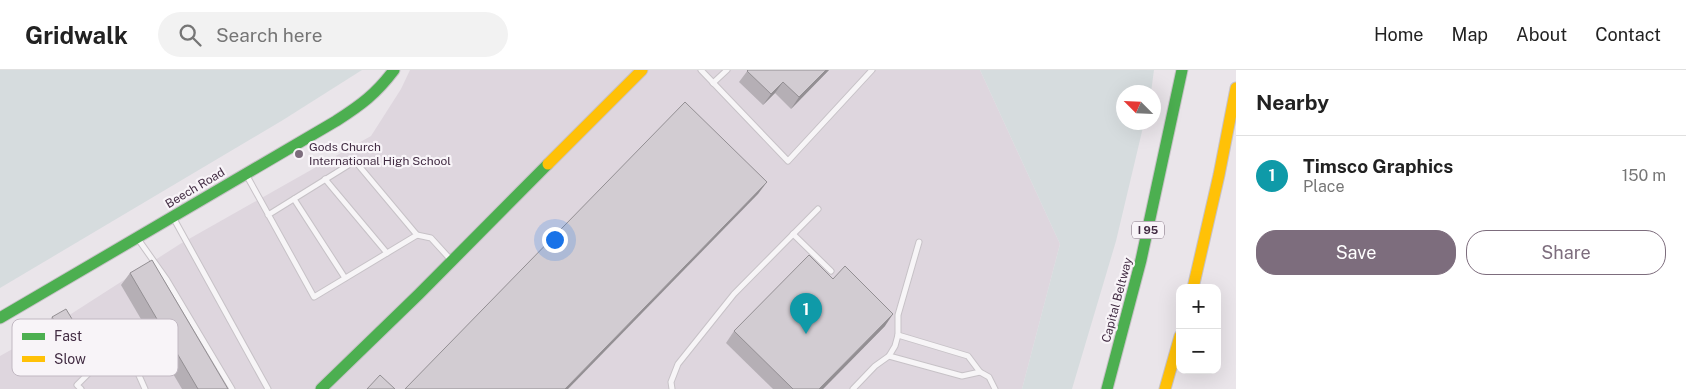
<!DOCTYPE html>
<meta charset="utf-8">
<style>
:root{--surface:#fff;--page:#f2f2f2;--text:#222;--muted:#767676;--line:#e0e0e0;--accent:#7d6d7d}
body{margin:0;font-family:"Public Sans",sans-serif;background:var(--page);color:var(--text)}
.controls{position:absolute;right:15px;bottom:15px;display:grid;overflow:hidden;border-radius:10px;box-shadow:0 5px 20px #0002}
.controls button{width:45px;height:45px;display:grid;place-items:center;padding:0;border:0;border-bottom:1px solid var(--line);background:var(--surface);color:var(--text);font:25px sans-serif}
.compass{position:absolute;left:1116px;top:15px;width:45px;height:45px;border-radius:50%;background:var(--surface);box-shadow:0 5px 20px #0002;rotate:294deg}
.you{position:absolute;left:554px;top:169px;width:18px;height:18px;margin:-12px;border:4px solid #fff;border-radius:50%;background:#1a73e8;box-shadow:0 0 0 8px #1a73e833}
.badge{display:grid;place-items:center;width:32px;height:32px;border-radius:50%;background:var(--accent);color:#fff;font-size:16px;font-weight:700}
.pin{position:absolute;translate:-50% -41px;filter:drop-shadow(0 1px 2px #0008)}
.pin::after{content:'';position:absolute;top:26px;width:18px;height:15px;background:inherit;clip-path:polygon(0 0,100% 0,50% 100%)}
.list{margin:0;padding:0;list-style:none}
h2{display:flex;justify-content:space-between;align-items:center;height:65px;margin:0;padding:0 20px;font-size:21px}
h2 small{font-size:16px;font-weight:400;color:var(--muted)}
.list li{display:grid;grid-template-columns:32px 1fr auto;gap:15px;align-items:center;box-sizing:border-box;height:80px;padding:0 20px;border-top:1px solid var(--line)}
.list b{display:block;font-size:19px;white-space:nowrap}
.list p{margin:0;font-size:16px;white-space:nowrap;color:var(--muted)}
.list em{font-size:16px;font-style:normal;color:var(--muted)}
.actions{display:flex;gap:10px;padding:15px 20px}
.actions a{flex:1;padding:11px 0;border:1px solid var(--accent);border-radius:20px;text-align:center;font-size:18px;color:var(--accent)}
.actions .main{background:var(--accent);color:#fff}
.icon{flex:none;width:28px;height:28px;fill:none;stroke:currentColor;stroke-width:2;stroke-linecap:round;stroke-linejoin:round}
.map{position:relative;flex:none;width:1236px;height:319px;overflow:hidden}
header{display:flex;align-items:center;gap:30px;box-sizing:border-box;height:70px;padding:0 25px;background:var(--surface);border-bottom:1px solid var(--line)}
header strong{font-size:24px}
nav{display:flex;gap:28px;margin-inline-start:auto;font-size:18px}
.search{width:350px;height:45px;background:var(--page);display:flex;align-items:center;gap:12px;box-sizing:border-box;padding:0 18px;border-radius:28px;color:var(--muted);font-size:19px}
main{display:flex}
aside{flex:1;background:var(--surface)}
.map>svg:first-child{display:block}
.built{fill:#ded6de}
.green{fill:#d6dcde}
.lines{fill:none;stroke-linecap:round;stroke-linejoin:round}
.lane-casing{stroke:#c7c2c7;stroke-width:7}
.fast-casing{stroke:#c7c2c7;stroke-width:13}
.slow-casing{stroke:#c7c2c7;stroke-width:13}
.lane{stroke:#f7f5f7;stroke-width:5}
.fast{stroke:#4caf50;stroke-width:11}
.slow{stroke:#ffc107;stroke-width:11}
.wall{fill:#b5afb5}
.shaded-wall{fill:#938f93}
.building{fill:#d2ccd2;stroke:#938f93}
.poi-dot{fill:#7d6d7d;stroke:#f8f4f8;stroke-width:2}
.labels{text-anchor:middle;stroke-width:4.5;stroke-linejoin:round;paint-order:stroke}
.shield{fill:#f8f4f8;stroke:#796879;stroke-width:1}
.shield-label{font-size:11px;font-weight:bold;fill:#422c43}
.poi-label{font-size:12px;fill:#422c43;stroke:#f8f4f8;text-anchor:start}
.street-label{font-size:12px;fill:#422c43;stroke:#f8f4f8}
.key{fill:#f8f4f8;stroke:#c1b8c2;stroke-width:1}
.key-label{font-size:14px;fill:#422c43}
</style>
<header>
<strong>Gridwalk</strong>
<div class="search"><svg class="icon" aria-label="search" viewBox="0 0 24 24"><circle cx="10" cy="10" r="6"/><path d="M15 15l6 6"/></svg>Search here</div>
<nav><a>Home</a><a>Map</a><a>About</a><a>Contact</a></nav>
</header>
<main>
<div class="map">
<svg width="1236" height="319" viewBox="0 0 1236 319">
<rect width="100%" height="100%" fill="#eae5ea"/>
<path class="built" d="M410 0H980L1060 174 1022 319H0V286L43 262 180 174 371 66 401 19Z"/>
<g class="green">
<path d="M0 0H362L283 50 0 218Z"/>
<path d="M980 0H1154L1151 22H1124V52L1144 53 1116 171 1072 319H1022L1060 174Z"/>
</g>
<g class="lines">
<g class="lane-casing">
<g id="lane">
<path d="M701 0 788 91 872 0"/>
<path d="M713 13 727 0"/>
<path d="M247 106 314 227 417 165 355 91 268 145"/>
<path d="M325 109 387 183"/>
<path d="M294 129 345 208"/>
<path d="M174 149 268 319"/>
<path d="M793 164 831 201"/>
<path d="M417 165 431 168 451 190"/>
<path d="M138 169 167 210 232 319"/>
<path d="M898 265 968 286 980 302 989 307 995 319"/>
<path d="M889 286 962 306 980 302"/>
<path d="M81 319 77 315 123 269 145 319"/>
<path d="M672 319 671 312 678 294 734 224 818 139"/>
<path d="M853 319 875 296 889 286 895 276 898 265V245L919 172"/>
</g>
</g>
<g class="fast-casing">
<g id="fast">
<path d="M0 248 336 51C361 35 376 24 394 0"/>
<path d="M321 319 419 224 548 94"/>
<path d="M1107 319 1141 190 1182 0"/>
</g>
</g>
<g class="slow-casing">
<g id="slow">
<path d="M548 94 642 0"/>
<path d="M1193 218 1219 105 1236 18"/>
<path d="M1165 319 1180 266"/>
</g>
</g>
<use href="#lane" class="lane"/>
<use href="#fast" class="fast"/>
<use href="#slow" class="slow"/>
</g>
<g class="wall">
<path d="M748 0H829L791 39 775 23 763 35 739 12Z"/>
<path d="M130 203 228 319H182L121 215Z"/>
<path d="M833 209 885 256 823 319H773L726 273 734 261Z"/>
<path d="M52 247 67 256 53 263 48 254Z"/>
</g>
<g class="shaded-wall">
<path d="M826 0H829L791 39 799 27Z"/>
<path d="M783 12 775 23 763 35 771 24Z"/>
<path d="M767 112 758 124 568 319H565Z"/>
<path d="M893 244 885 256 823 319H819Z"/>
<path d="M72 249 67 256 53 263 58 256Z"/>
</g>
<g class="building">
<path d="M748 0H826L799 27 783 12 771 24 747 1Z"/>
<path d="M685 32 767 112 565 319H405Z"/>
<path d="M809 185 833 209 845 196 893 244 819 319H793L734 261Z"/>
<path d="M152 190 228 319H198L130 203Z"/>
<path d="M66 239 72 249 58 256 52 247Z"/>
<path d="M380 305 395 319H367Z"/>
</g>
<circle class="poi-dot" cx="299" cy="84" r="5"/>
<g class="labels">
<rect class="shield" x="1132" y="151.5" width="32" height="17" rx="4"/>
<g class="shield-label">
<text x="1148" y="164">I 95</text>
</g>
<g class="poi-label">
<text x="309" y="81">Gods Church<tspan x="309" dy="14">International High School</tspan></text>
</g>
<g class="street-label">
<text transform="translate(195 118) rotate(-31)" y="4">Beech Road</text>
<text transform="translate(1117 230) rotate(-75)" y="4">Capital Beltway</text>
</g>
</g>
<rect x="12" y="249" width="166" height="57" rx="8" class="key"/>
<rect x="22" y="263" width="23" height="7" fill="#4caf50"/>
<rect x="22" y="286" width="23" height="6" fill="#ffc107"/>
<g class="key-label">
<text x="54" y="271">Fast</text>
<text x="54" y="294">Slow</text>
</g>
</svg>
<div class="controls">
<button>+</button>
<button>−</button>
</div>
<svg class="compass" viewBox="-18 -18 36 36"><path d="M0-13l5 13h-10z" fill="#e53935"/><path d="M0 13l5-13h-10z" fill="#767676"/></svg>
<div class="you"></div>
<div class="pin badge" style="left:806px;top:264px;background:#0f9aa8">1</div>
</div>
<aside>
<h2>Nearby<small></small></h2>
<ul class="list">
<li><span class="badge" style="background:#0f9aa8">1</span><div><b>Timsco Graphics</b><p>Place</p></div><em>150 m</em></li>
</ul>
<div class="actions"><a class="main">Save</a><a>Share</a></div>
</aside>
</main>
